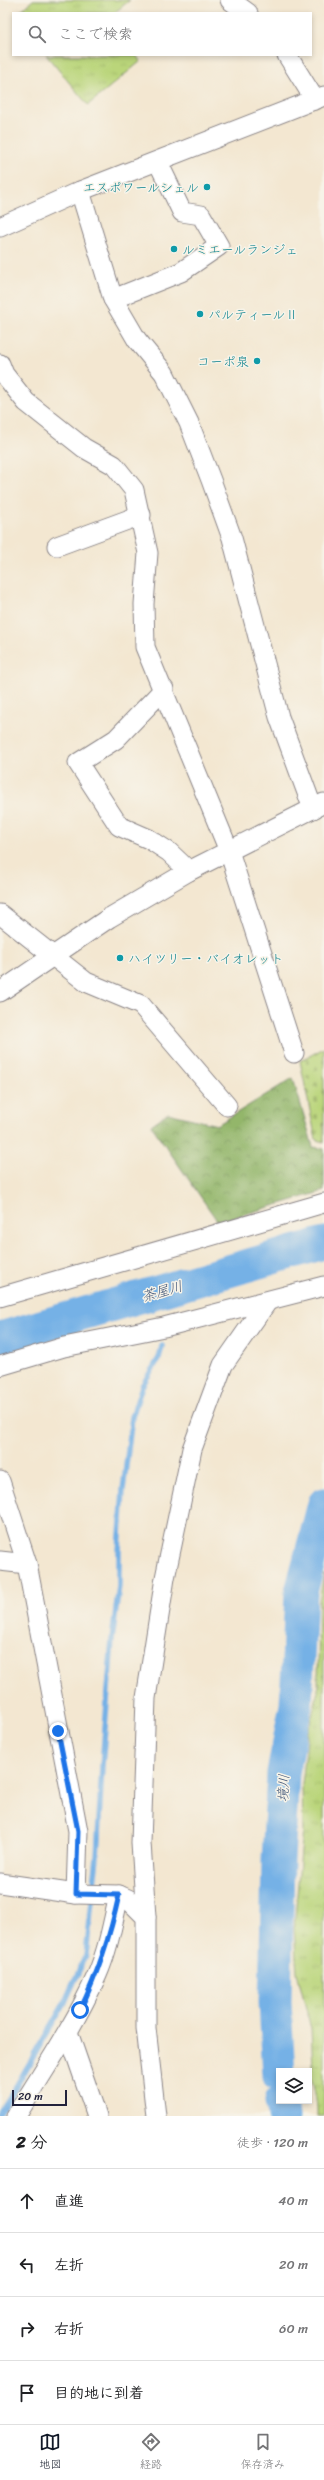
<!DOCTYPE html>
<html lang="ja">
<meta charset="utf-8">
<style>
:root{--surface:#fff;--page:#f2f2f2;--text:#202124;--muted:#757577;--line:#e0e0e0;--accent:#111827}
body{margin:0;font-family:Sriracha,"Klee One",sans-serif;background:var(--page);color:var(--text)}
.controls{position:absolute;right:12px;bottom:12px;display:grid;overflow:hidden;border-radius:0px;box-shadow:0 2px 6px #0003}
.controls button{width:36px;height:36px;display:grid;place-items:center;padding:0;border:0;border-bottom:1px solid var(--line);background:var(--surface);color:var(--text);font:20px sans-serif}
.scale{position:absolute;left:12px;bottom:10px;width:55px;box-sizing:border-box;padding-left:4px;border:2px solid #22223b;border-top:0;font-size:11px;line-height:14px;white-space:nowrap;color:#22223b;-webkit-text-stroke:3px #f7f3e8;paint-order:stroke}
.stop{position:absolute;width:12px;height:12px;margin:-9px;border:3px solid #1a73e8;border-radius:50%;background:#fff}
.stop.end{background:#1a73e8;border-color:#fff;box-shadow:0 1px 4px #0008}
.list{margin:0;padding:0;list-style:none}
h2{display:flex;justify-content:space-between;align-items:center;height:52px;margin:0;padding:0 16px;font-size:17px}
h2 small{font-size:13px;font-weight:400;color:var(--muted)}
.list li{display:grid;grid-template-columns:26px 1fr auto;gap:12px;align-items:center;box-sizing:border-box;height:64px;padding:0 16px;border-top:1px solid var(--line)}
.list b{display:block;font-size:15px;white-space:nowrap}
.list em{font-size:13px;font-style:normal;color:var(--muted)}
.icon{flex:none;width:22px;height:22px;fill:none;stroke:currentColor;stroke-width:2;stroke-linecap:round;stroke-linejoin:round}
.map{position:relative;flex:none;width:324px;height:2116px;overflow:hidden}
.search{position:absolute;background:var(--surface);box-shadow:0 2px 6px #0003;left:12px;right:12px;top:12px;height:44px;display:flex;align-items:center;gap:10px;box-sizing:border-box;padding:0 14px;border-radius:0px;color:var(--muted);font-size:15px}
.sheet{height:308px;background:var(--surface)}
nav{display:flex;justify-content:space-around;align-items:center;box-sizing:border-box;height:56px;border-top:1px solid var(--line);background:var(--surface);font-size:11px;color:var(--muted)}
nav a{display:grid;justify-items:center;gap:2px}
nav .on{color:var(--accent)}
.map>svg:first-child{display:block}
.grass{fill:url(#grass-tufts);stroke:#6e7c5a}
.forest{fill:url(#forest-crowns);stroke:#5a6c52}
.cemetery{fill:url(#cemetery-stones);stroke:#6e7c5a}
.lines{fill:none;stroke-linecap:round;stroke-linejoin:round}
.stream{stroke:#74b1e6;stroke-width:5.5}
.river{stroke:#74b1e6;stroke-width:33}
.minor-casing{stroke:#8a8486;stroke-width:21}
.minor{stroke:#fff;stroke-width:19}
.route{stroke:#1a73e8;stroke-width:5}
.culture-dot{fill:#0f9aa8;stroke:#f7f3e8;stroke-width:1.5}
.labels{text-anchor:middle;stroke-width:3;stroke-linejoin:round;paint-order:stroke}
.culture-label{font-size:13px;fill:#0d838f;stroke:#f7f3e8;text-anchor:start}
.water-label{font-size:14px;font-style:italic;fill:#3f5477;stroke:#f7f3e8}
</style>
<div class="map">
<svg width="324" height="2116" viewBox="0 0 324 2116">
<defs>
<pattern id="grass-tufts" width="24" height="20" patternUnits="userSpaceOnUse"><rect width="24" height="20" fill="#bad57a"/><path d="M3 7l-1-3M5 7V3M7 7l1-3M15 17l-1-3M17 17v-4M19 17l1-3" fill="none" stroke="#a0b76a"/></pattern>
<pattern id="forest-crowns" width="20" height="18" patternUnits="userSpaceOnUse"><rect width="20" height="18" fill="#93b66a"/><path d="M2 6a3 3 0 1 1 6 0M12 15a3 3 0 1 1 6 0" fill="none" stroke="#789458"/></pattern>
<pattern id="cemetery-stones" width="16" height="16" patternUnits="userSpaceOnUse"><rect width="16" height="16" fill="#bad57a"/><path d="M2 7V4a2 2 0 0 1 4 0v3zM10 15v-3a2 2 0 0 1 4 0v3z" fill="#a0b76a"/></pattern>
</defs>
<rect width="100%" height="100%" fill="#f7f3e8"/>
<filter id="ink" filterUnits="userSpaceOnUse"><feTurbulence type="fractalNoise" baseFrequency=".025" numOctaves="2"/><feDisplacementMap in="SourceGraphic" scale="8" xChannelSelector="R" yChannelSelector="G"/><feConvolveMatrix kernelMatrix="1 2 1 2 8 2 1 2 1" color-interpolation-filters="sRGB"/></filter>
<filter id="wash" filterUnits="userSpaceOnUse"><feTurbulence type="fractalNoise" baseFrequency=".012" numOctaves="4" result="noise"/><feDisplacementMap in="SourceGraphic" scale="16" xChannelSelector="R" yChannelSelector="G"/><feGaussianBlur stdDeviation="0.9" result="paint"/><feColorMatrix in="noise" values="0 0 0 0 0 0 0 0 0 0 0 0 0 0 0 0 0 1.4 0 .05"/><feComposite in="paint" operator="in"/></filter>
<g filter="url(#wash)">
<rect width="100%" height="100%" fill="#f3e7d1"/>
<g class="grass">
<path d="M33 0H130L114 13H18Z"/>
<path d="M46 55H137L141 61 88 105Z"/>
<path d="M324 1574V2116H317C318 2106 313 2076 307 2071L308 2069 313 2070V2067L311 2029 297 1972 294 1928 303 1830 302 1784 308 1732 318 1692 319 1602Z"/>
</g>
<path class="forest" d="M293 1078 313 1147 324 1149V1191L218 1222 151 1125 168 1113 217 1125Z"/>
<path class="cemetery" d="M324 1048V1142L316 1140 300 1061Z"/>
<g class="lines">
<g class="stream">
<path d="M148 1295 152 1309"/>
<path d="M0 2114 64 2004 86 1955 97 1857 102 1766 112 1640 119 1586V1551L123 1490 132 1417 142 1386 159 1358 162 1346"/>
</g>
<g class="river">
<path d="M0 1338 324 1243"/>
<path d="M279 2076 275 2002 278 1859 283 1773 296 1705 301 1592 324 1504"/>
<path d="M281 2101 283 2116"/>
</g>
</g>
</g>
<g filter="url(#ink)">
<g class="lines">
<g class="minor-casing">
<g id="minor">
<path d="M230 0 248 13"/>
<path d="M287 55 315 100"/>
<path d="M80 191 113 299 137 340 164 373 189 423 211 480 232 538 279 717 313 809"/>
<path d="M0 227 80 191 324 96"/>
<path d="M113 299 181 272 219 246 201 215 182 212 158 162"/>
<path d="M0 364 4 374 26 402 84 448 114 465 134 490 148 553 144 604 145 647 229 851 294 1053"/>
<path d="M57 546 141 515"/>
<path d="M164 689 116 739 78 763 119 826 149 839 169 852 189 871"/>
<path d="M0 914 86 982 141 1005 227 1106"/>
<path d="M0 992 109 918 189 871 324 803"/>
<path d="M0 1297 324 1203"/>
<path d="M0 1366 64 1347 164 1327 324 1286"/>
<path d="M0 1481 27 1564 78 1831 76 1894"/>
<path d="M0 1561 27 1564"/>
<path d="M0 1883 76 1894 119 1895 128 1899 146 1917V2028L156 2116"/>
<path d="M146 1917 141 1843 146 1698 165 1578 192 1449 223 1365 267 1302"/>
<path d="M68 2032 97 2116"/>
<path d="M16 2116C44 2070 75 2025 97 1975 108 1950 113 1922 119 1895"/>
</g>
</g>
<use href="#minor" class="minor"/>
</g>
</g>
<g class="lines" filter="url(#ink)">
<path class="route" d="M58 1731 78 1831 76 1894 119 1895C110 1937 99 1971 80 2010"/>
</g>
<g class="culture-dot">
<circle cx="207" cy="187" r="4"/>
<circle cx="174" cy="249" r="4"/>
<circle cx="200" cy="314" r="4"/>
<circle cx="257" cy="361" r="4"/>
<circle cx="120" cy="958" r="4"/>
</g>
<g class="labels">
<g class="culture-label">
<text x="199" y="192" text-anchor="end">エスポワールシェル</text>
<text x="182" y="254">ルミエールランジェ</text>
<text x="208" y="319">パルティールⅡ</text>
<text x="249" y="366" text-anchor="end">コーポ泉</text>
<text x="128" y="963">ハイツリー・バイオレット</text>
</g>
<g class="water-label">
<text transform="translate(162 1291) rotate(-16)" y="5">茶屋川</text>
<text transform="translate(283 1788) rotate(-87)" y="5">境川</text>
</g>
</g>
</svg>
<div class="controls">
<button><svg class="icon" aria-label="layers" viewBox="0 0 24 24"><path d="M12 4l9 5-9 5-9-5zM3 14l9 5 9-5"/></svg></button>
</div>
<div class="scale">20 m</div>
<div class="stop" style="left:80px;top:2010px"></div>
<div class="stop end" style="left:58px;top:1731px"></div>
<div class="search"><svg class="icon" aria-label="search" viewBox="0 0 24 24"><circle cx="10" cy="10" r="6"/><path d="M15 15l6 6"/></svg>ここで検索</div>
</div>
<section class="sheet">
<h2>2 分<small>徒歩 · 120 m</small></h2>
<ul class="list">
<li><svg class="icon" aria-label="ahead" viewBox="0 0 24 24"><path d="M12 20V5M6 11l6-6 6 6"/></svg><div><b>直進</b></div><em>40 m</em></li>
<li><svg class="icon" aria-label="left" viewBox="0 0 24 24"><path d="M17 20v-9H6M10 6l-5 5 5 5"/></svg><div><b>左折</b></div><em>20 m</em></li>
<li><svg class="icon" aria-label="right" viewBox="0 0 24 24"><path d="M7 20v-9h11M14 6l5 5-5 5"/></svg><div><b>右折</b></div><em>60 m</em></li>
<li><svg class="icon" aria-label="arrive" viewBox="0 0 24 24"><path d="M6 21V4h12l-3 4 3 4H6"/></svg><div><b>目的地に到着</b></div></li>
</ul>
</section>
<nav>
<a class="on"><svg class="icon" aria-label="map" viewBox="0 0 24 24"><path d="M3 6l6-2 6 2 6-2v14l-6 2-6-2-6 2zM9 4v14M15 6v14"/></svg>地図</a>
<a><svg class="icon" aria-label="directions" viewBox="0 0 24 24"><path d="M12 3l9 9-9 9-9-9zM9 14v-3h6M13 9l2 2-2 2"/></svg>経路</a>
<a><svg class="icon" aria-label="saved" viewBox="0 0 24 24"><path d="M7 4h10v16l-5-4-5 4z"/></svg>保存済み</a>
</nav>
